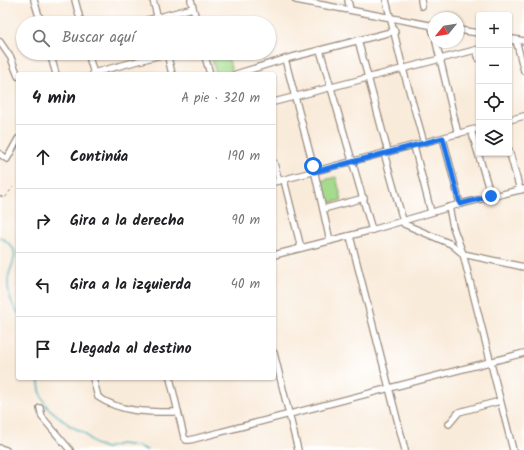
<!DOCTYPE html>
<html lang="es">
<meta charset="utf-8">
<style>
:root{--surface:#fff;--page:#f6f6f6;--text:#202124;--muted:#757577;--line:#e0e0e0}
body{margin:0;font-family:Kalam,sans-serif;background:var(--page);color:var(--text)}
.controls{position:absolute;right:12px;top:12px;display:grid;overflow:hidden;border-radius:4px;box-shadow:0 1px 3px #0004}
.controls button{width:36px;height:36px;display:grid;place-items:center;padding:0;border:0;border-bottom:1px solid var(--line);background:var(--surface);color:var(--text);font:20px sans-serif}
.compass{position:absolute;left:428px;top:12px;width:36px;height:36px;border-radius:50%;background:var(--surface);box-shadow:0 1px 3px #0004;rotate:240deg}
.stop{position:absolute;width:12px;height:12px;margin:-9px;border:3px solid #1a73e8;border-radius:50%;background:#fff}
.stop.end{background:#1a73e8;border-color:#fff;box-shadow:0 1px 4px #0008}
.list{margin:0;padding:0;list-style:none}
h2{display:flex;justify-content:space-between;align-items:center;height:52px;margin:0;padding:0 16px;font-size:17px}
h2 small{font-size:13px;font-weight:400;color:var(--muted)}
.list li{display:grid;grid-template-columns:26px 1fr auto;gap:12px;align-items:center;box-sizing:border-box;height:64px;padding:0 16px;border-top:1px solid var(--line)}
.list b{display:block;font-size:15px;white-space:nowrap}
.list em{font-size:13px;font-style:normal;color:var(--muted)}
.icon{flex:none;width:22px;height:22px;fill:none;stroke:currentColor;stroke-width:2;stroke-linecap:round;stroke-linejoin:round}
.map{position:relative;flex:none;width:524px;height:450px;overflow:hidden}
.search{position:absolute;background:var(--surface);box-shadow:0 1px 3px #0004;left:16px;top:16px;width:260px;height:44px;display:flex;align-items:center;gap:10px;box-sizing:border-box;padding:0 14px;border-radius:22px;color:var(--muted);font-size:15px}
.panel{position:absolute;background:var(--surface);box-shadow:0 1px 3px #0004;left:16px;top:72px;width:260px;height:308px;border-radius:4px}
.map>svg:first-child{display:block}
.green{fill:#a4db8c;stroke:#708255}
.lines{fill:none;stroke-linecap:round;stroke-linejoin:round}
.stream{stroke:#3caeb6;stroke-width:1.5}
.minor-casing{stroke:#9a8a7c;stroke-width:8}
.path{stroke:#9a8a7c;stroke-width:1;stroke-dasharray:3 3;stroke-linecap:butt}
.minor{stroke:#fff;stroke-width:5.5}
.route{stroke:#1a73e8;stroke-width:5}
</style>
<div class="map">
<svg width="524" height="450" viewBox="0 0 524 450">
<rect width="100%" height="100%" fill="#fff"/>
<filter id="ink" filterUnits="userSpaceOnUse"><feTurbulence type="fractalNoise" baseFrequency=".025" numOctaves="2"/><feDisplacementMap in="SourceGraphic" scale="8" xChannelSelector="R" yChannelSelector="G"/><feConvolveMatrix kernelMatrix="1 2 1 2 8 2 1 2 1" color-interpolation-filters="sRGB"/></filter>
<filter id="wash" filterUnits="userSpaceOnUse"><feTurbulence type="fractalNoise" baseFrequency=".012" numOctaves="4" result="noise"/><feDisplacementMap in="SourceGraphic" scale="16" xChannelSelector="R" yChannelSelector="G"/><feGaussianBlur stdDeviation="0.9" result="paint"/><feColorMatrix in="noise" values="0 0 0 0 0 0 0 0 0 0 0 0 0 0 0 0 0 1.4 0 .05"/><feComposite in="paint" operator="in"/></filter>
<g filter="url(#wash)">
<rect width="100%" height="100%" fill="#f9ebda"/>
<g class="green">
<path d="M210 53H227L232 71 216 74Z"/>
<path d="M336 177 342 200 327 204 321 181Z"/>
</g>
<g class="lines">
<g class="stream">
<path d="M0 237C18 248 17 254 10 271 5 284 10 303 18 313"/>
<path d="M38 378 41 395 47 407 69 425 84 433 95 444 106 448 120 444 137 446 147 450"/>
</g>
</g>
</g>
<g filter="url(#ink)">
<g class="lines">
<g class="minor-casing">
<g id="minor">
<path d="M34 0 41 23"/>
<path d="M75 0 81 23"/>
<path d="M153 0 159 23"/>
<path d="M191 0 197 23"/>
<path d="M296 0 434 26"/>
<path d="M348 0 350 10"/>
<path d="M386 0 403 69 424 143"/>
<path d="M421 0 422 6"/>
<path d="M136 23 193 8"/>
<path d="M431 25 434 35"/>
<path d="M458 30 479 33"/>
<path d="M513 39 524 41"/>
<path d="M358 40 388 152"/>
<path d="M509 41 516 40 524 71"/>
<path d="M0 42 11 58 18 76"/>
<path d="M436 42 458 134"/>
<path d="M320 50 372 230"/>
<path d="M476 50 479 59"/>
<path d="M50 53 56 74"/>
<path d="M88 53 94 74"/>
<path d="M167 53 172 74"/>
<path d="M204 53 210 74"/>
<path d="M285 59 313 165 330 241"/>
<path d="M93 73 168 53"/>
<path d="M236 74 285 59 395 31"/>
<path d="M274 102 479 49"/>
<path d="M509 120 524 116"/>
<path d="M471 130 491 196"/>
<path d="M443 138 460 204"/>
<path d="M414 146 431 212"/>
<path d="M509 150 520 190"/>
<path d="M384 153 404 224 451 244 463 254 524 267"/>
<path d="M0 154 7 159 18 139"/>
<path d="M274 163 279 181"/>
<path d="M284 180 301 248"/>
<path d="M274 182 479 128"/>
<path d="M449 207 453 227 463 254 513 450"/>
<path d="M323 209 364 198"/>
<path d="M350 236 405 450"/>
<path d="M274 255 372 230 460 204 524 189"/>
<path d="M274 353 298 450"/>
<path d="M93 378 98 397C122 413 150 412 178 412"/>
<path d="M170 378 184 437 186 440H190L524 353"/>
<path d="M40 408 42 417 70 450"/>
<path d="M449 424 459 412 500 401"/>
<path d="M0 448 6 450"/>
</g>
</g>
<path class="path" d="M0 196 5 198 13 187"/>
<use href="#minor" class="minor"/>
</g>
</g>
<g class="lines" filter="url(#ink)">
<path class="route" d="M313 166 314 172 443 138 460 204 491 196"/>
</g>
</svg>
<div class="controls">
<button>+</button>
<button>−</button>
<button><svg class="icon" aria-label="locate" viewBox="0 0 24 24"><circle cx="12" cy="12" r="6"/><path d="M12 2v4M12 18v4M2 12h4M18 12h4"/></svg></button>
<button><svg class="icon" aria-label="layers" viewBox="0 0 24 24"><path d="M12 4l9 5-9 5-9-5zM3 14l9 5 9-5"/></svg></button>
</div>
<svg class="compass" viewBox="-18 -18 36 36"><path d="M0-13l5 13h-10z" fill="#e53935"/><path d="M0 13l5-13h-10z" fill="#757577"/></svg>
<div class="stop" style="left:313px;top:166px"></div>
<div class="stop end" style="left:491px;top:196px"></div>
<div class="search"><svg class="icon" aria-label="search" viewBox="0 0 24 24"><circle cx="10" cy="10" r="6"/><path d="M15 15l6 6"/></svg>Buscar aquí</div>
<section class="panel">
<h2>4 min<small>A pie · 320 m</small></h2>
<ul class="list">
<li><svg class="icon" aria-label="ahead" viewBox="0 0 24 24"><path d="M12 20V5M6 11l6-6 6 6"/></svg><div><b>Continúa</b></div><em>190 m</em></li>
<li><svg class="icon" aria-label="right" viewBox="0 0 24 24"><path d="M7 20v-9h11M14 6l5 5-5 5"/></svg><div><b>Gira a la derecha</b></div><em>90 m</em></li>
<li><svg class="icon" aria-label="left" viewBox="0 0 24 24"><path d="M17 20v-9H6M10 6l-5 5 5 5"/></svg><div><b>Gira a la izquierda</b></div><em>40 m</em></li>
<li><svg class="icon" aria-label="arrive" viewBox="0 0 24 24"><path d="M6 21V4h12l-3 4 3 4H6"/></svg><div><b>Llegada al destino</b></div></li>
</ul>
</section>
</div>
